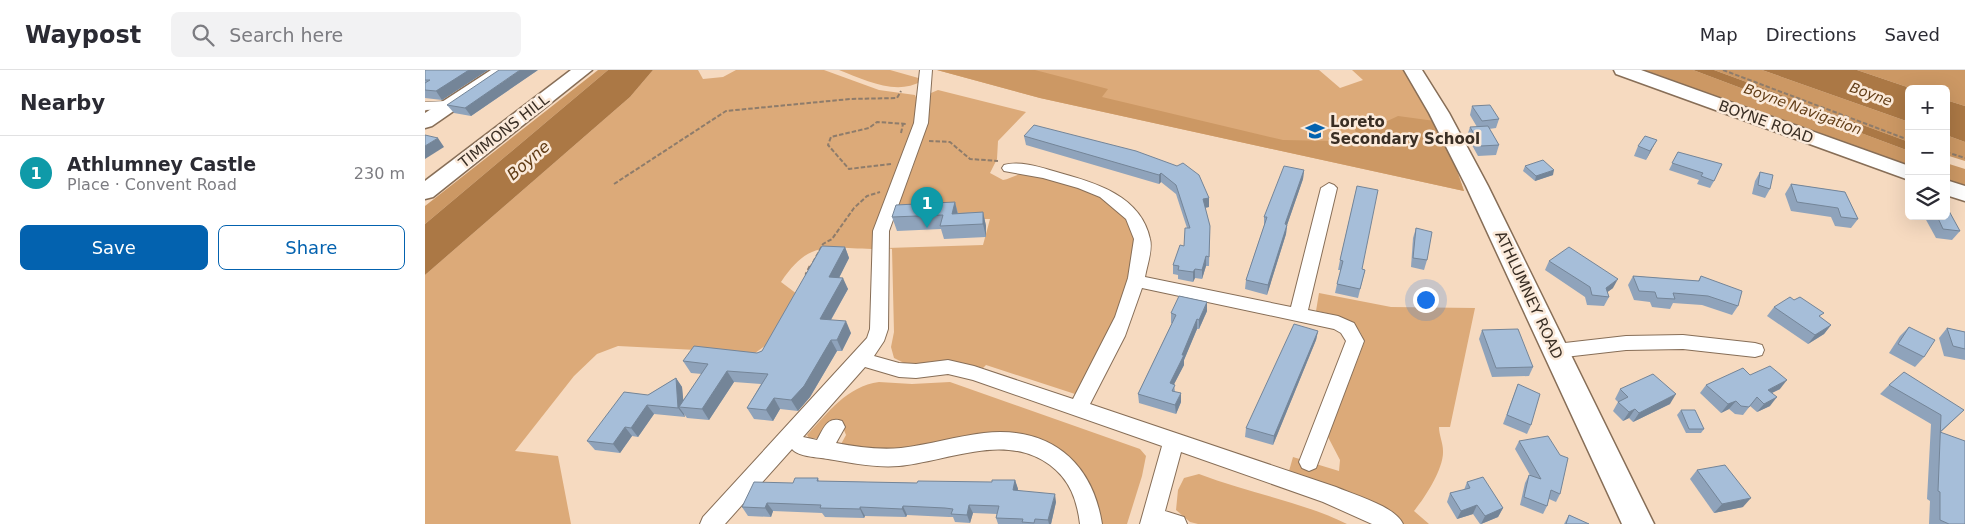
<!DOCTYPE html>
<meta charset="utf-8">
<style>
:root{--surface:#fff;--page:#f2f2f3;--text:#2b2b33;--muted:#7c7c81;--line:#e1e1e2;--accent:#0362af}
body{margin:0;font-family:"DejaVu Sans",sans-serif;background:var(--page);color:var(--text)}
.controls{position:absolute;right:15px;top:15px;display:grid;overflow:hidden;border-radius:8px;box-shadow:0 5px 20px #0002}
.controls button{width:45px;height:45px;display:grid;place-items:center;padding:0;border:0;border-bottom:1px solid var(--line);background:var(--surface);color:var(--text);font:25px sans-serif}
.you{position:absolute;left:1000px;top:229px;width:18px;height:18px;margin:-12px;border:4px solid #fff;border-radius:50%;background:#1a73e8;box-shadow:0 0 0 8px #1a73e833}
.badge{display:grid;place-items:center;width:32px;height:32px;border-radius:50%;background:var(--accent);color:#fff;font-size:16px;font-weight:700}
.pin{position:absolute;translate:-50% -41px;filter:drop-shadow(0 1px 2px #0008)}
.pin::after{content:'';position:absolute;top:26px;width:18px;height:15px;background:inherit;clip-path:polygon(0 0,100% 0,50% 100%)}
.list{margin:0;padding:0;list-style:none}
h2{display:flex;justify-content:space-between;align-items:center;height:65px;margin:0;padding:0 20px;font-size:21px}
h2 small{font-size:16px;font-weight:400;color:var(--muted)}
.list li{display:grid;grid-template-columns:32px 1fr auto;gap:15px;align-items:center;box-sizing:border-box;height:75px;padding:0 20px;border-top:1px solid var(--line)}
.list b{display:block;font-size:19px;white-space:nowrap}
.list p{margin:0;font-size:16px;white-space:nowrap;color:var(--muted)}
.list em{font-size:16px;font-style:normal;color:var(--muted)}
.actions{display:flex;gap:10px;padding:15px 20px}
.actions a{flex:1;padding:11px 0;border:1px solid var(--accent);border-radius:8px;text-align:center;font-size:18px;color:var(--accent)}
.actions .main{background:var(--accent);color:#fff}
.icon{flex:none;width:28px;height:28px;fill:none;stroke:currentColor;stroke-width:2;stroke-linecap:round;stroke-linejoin:round}
.map{position:relative;flex:none;width:1540px;height:454px;overflow:hidden}
header{display:flex;align-items:center;gap:30px;box-sizing:border-box;height:70px;padding:0 25px;background:var(--surface);border-bottom:1px solid var(--line)}
header strong{font-size:24px}
nav{display:flex;gap:28px;margin-inline-start:auto;font-size:18px}
.search{width:350px;height:45px;background:var(--page);display:flex;align-items:center;gap:12px;box-sizing:border-box;padding:0 18px;border-radius:8px;color:var(--muted);font-size:19px}
main{display:flex}
aside{flex:1;background:var(--surface)}
.map>svg:first-child{display:block}
.green{fill:#dcaa79}
.forest{fill:#cc9864}
.water{fill:#ab7845}
.lines{fill:none;stroke-linecap:round;stroke-linejoin:round}
.lane-casing{stroke:#876e57;stroke-width:9}
.street-casing{stroke:#876e57;stroke-width:2}
.secondary-casing{stroke:#876e57;stroke-width:3}
.path-far1{stroke:#8e7c6b;stroke-width:2;stroke-dasharray:4.5 2;stroke-linecap:butt}
.path{stroke:#8e7c6b;stroke-width:2.5;stroke-dasharray:5.5 2.5;stroke-linecap:butt}
.lane{stroke:#fff;stroke-width:8}
.street{fill:#fff;fill-rule:evenodd}
.secondary{fill:#fff;fill-rule:evenodd}
.wall{fill:#8fa3bb}
.shaded-wall{fill:#748598}
.building{fill:#a6bed9;stroke:#748598}
.labels{text-anchor:middle;stroke-width:5;stroke-linejoin:round;paint-order:stroke}
.far-water-label{font-size:14px;font-style:italic;fill:#623d16;stroke:#fbeada}
.poi-label{font-size:15px;font-weight:bold;fill:#392e24;stroke:#fbeada;text-anchor:start}
.street-label{font-size:15px;fill:#392e24;stroke:#fbeada}
.water-label{font-size:16px;font-style:italic;fill:#623d16;stroke:#fbeada}
</style>
<header>
<strong>Waypost</strong>
<div class="search"><svg class="icon" aria-label="search" viewBox="0 0 24 24"><circle cx="10" cy="10" r="6"/><path d="M15 15l6 6"/></svg>Search here</div>
<nav><a>Map</a><a>Directions</a><a>Saved</a></nav>
</header>
<main>
<aside>
<h2>Nearby<small></small></h2>
<ul class="list">
<li><span class="badge" style="background:#0f9aa8">1</span><div><b>Athlumney Castle</b><p>Place · Convent Road</p></div><em>230 m</em></li>
</ul>
<div class="actions"><a class="main">Save</a><a>Share</a></div>
</aside>
<div class="map">
<svg width="1540" height="454" viewBox="0 0 1540 454">
<rect width="100%" height="100%" fill="#f6dac0"/>
<g class="green">
<path d="M228 0H273L278 9 298 7 311 0H399L454 20 490 25C502 49 457 131 449 160 448 166 448 173 447 179 401 178 384 170 356 212L372 224 345 272 326 286 291 281 193 276 172 284 149 306 90 381 133 386 146 454H0V205L205 27Z"/>
<path d="M414 0H465L497 9V11C471 26 440 10 414 0Z"/>
<path d="M512 0H894L915 18 938 10 927 0H981C1004 39 1025 78 1039 121L615 28Z"/>
<path d="M513 20 601 42 573 71 572 89 565 103 578 110C585 109 594 103 600 103 613 104 650 114 662 120 674 126 689 131 698 141 733 180 674 289 650 324L561 295 558 298 534 292 508 291 485 296 469 288 466 277 469 262 467 179 462 178 558 175 565 149H533V143L480 146 470 141C487 103 501 64 506 23Z"/>
<path d="M894 223 966 237 1050 238 1025 357H1014C1014 365 1018 373 1018 381 1019 398 1000 428 989 441L1004 454H979L942 430 864 401 868 387 914 401 915 390 903 367 939 273C935 249 912 245 891 241Z"/>
<path d="M454 312 487 314 525 312 715 379 721 386 717 406 702 454H676C666 414 663 402 628 377L477 381 415 376 421 365 419 360 406 355 393 368H384L382 365C403 343 422 316 454 312Z"/>
<path d="M774 404C823 423 875 431 922 454H773L765 452 751 440 753 420 759 408Z"/>
</g>
<g class="forest">
<path d="M173 0H183L0 154V136Z"/>
<path d="M512 0H610L683 19 677 27 858 70 909 71 932 67 929 55 956 54 973 46 1010 51 1031 98 1039 121 615 28Z"/>
<path d="M1214 0H1268L1484 81V97Z"/>
<path d="M1289 0H1337L1484 52V72Z"/>
<path d="M1432 0H1540V36L1521 30V19H1488Z"/>
<path d="M1521 65 1540 72V91L1521 85Z"/>
<path d="M1521 93 1540 99V117L1521 110Z"/>
</g>
<g class="water">
<path d="M183 0H228L205 27 0 205V154Z"/>
<path d="M1268 0H1289L1484 72V81Z"/>
<path d="M1337 0H1432L1488 19H1484V52Z"/>
<path d="M1521 30 1540 36V72L1521 65Z"/>
</g>
<g class="lines">
<g class="lane-casing">
<path id="lane" d="M0 36 21 35"/>
</g>
<g class="street-casing">
<g id="street">
<path d="M495 0H507L503 53 464 161 463 259 459 271 449 286 474 293 491 294 523 290 549 296 648 329 690 247 703 208 709 169 701 149 675 127 653 118 618 108 579 101 577 98 579 95C596 90 618 98 635 103 671 113 716 126 725 169 728 180 722 195 720 207L866 237 896 118 904 113 909 115 912 118 883 240 913 246 929 253 939 271 891 398 884 401 877 398 874 392 921 271 916 263 909 259 717 218 700 266 665 334 911 417C929 425 970 436 978 454H947L898 432 756 382 740 441 759 447 762 454H715L737 376 548 310 523 304 491 308 474 307 440 297 378 367 392 370C399 358 402 346 417 351L420 357 411 373C432 377 454 380 476 378 504 375 531 366 559 363 623 356 667 390 677 454H655C652 430 645 410 625 395 580 362 524 391 474 396 451 398 426 393 403 389 392 387 374 387 367 379L300 454H275L278 447 442 268 445 259 448 161 489 53Z"/>
<path d="M1258 265 1330 273 1337 275 1339 280 1337 285 1330 287 1258 279 1201 280 1131 288 1124 286 1122 281 1124 276 1131 274 1201 266Z"/>
</g>
</g>
<g class="secondary-casing">
<g id="secondary">
<path d="M66 0H88L7 56 0 58V43Z"/>
<path d="M146 0H167L8 127 0 129V111Z"/>
<path d="M979 0H997L1024 43 1063 116 1229 454H1197L1041 116 1004 43Z"/>
<path d="M1189 0H1216L1484 96V110L1191 4Z"/>
<path d="M1521 110 1540 116V131L1521 125Z"/>
</g>
</g>
<g class="path-far1">
<path d="M1298 0 1484 70"/>
<path d="M476 63 478 54"/>
<path d="M504 71 525 72 545 89 573 91"/>
<path d="M1521 82 1540 88"/>
<path d="M466 94 424 99 403 75 406 67 444 58 452 52 482 54"/>
<path d="M189 114 301 41 425 29 472 28 476 21"/>
<path d="M385 198 398 174 407 169 429 138 442 126 455 122"/>
</g>
<path class="path" d="M383 207 381 204 385 196"/>
<use href="#lane" class="lane"/>
<use href="#street" class="street"/>
<use href="#secondary" class="secondary"/>
</g>
<g class="wall">
<path d="M0 0H63L17 30 0 28Z"/>
<path d="M113 0 46 46 29 43 22 35Z"/>
<path d="M1047 36 1074 49 1071 58 1064 59 1074 75 1071 85 1053 86 1042 66 1045 57H1052L1045 45Z"/>
<path d="M599 66 711 81 784 128V137L780 138 785 156 784 196H781L777 209 770 208 768 212 753 209V205L748 204V195L759 176 762 158 751 124 736 112 734 114 601 75Z"/>
<path d="M1213 76 1227 79 1221 90 1209 86Z"/>
<path d="M1253 82 1289 111 1285 118 1272 114 1274 110 1244 100Z"/>
<path d="M1100 96 1128 105 1110 111 1098 101Z"/>
<path d="M879 100 878 109 862 155 861 164 842 225 820 219 821 210 839 156V147Z"/>
<path d="M1335 102 1345 119 1340 128 1327 124 1330 111Z"/>
<path d="M1366 114 1420 122 1433 149 1426 158 1410 156 1406 147 1366 141 1360 124Z"/>
<path d="M932 116 937 199 940 200 933 228 910 223 912 214 916 200H913L915 190Z"/>
<path d="M530 132 533 143 558 142 561 156V167L519 169 516 159 472 161 467 147Z"/>
<path d="M1502 146H1521L1535 161 1527 170 1511 168 1500 148Z"/>
<path d="M991 158 1002 190 999 200 986 197 988 168Z"/>
<path d="M420 177 424 188 414 207 423 219 406 250 426 263 417 281H412L385 327 373 341 355 339 348 351 329 349 322 338 336 314 309 312 284 350 262 348 259 344 260 347 229 344 213 367 207 366 195 383 170 380 162 371 223 325 251 308 257 317 258 330 277 304 266 303 258 291 332 283 337 281Z"/>
<path d="M1124 191 1188 218 1182 222 1184 227 1179 236 1162 235 1160 227 1120 200Z"/>
<path d="M1208 206 1273 211 1276 206 1313 236 1307 245 1277 235 1248 233 1245 239 1227 237 1225 232 1209 230 1203 215Z"/>
<path d="M1369 230 1406 255 1399 264 1383 274 1342 246 1349 237Z"/>
<path d="M782 241 774 259H772L759 290V295L749 314 750 322 756 332 751 344 714 333 713 324 747 253H746V243Z"/>
<path d="M1484 257 1499 287 1490 297 1464 283 1475 266Z"/>
<path d="M1522 258 1540 262V290L1519 286 1514 268Z"/>
<path d="M1057 260 1108 297 1104 306 1067 307 1054 269Z"/>
<path d="M893 261 891 270 848 375 820 367 821 358Z"/>
<path d="M1325 305 1355 319 1347 323 1345 336 1332 342 1325 336 1318 345 1310 344 1304 339 1296 343 1275 323 1281 315Z"/>
<path d="M1093 314 1106 355 1102 364 1078 354Z"/>
<path d="M1464 315 1539 340 1516 362 1540 454H1504L1505 431 1502 429 1506 354 1455 324Z"/>
<path d="M1195 319 1245 334 1208 352 1204 348 1198 351 1188 341 1193 332 1190 329Z"/>
<path d="M1256 340 1279 359 1276 363H1261L1252 345Z"/>
<path d="M1094 371 1135 424 1131 432 1124 429 1122 436 1118 444 1095 435 1100 413 1104 405H1105L1090 379Z"/>
<path d="M1272 400 1318 437 1289 443 1265 409Z"/>
<path d="M393 408 394 411 492 413 567 412 590 410 593 419 592 421 631 432 626 454H573L571 448 572 444 548 443 545 453 530 452 528 447H524L482 445 481 447 440 446 439 448 400 447 397 443 348 441 346 447 323 446 317 437 368 413Z"/>
<path d="M1042 412 1078 438 1073 447 1056 454H1055L1048 444 1032 449 1022 432 1025 423 1039 420Z"/>
<path d="M1144 445 1164 454H1139Z"/>
</g>
<g class="shaded-wall">
<path d="M44 0H63L17 30 11 21Z"/>
<path d="M95 0H113L46 46 40 38Z"/>
<path d="M13 68 19 77 0 89V76Z"/>
<path d="M1232 70 1227 79 1221 90 1225 81Z"/>
<path d="M879 100 878 109 859 164 860 154Z"/>
<path d="M1129 100 1128 105 1110 111 1111 106Z"/>
<path d="M736 103V112L734 114V105Z"/>
<path d="M784 128V137L778 138V129Z"/>
<path d="M530 132 533 146 527 144Z"/>
<path d="M558 142 561 156V167L558 154Z"/>
<path d="M862 155 861 164 842 225 843 215Z"/>
<path d="M420 177 424 188 409 218 404 207Z"/>
<path d="M781 186V196L777 209V200Z"/>
<path d="M770 199V208L768 212V202Z"/>
<path d="M418 208 423 219 400 260 395 249Z"/>
<path d="M1193 209 1188 218 1176 227 1181 218Z"/>
<path d="M782 232V241L774 259V250Z"/>
<path d="M772 249V259L759 290V295L745 322V313L757 285Z"/>
<path d="M421 251 426 263 417 281 412 270Z"/>
<path d="M1406 255 1399 264 1383 274 1390 265Z"/>
<path d="M893 261 891 270 848 375 849 366Z"/>
<path d="M406 270 412 281 385 327 373 341 366 330Z"/>
<path d="M302 301 309 312 284 350 277 339Z"/>
<path d="M251 308 257 317 259 337H254L259 344 260 347 253 338Z"/>
<path d="M1362 310 1355 319 1336 328 1343 320Z"/>
<path d="M756 323V332L751 344 750 335Z"/>
<path d="M1251 324 1245 334 1208 352 1214 343Z"/>
<path d="M1352 327 1345 336 1332 342 1339 334Z"/>
<path d="M349 328 355 339 348 351 341 340Z"/>
<path d="M1311 331 1304 339 1296 343 1303 334Z"/>
<path d="M222 335 229 344 213 367 206 358Z"/>
<path d="M1210 339 1204 348 1198 351 1204 342Z"/>
<path d="M200 357 207 366 195 383 188 374Z"/>
<path d="M590 410 593 419 591 429 588 420Z"/>
<path d="M630 424 631 432 626 454H624L623 450Z"/>
<path d="M1326 428 1318 437 1289 443 1297 434Z"/>
<path d="M342 433 348 441 346 447 340 438Z"/>
<path d="M544 435 548 443 545 453 542 445Z"/>
<path d="M1052 435 1048 444 1032 449 1036 441Z"/>
<path d="M478 436 482 445 481 447 477 439Z"/>
<path d="M435 437 440 446 439 448 435 439Z"/>
<path d="M1078 438 1073 447 1056 454 1060 446Z"/>
</g>
<g class="building">
<path d="M0 0H44L11 21 0 20V13L5 10H0Z"/>
<path d="M74 0H95L40 38 22 35Z"/>
<path d="M1065 35 1074 49 1057 51 1047 36Z"/>
<path d="M609 55 711 81 752 96 758 93 774 105 784 128 778 129 785 156 784 187 781 186 777 200 770 199 768 202 753 200 754 196 748 195 755 175 759 176 760 158H765L751 115 736 103 734 105 599 66Z"/>
<path d="M1063 56 1074 75 1056 76 1045 57Z"/>
<path d="M0 65 13 68 0 76Z"/>
<path d="M1220 66 1232 70 1225 81 1213 76Z"/>
<path d="M1253 82 1297 94 1289 111 1276 106 1278 103 1247 93Z"/>
<path d="M1118 90 1129 100 1111 106 1100 96Z"/>
<path d="M859 96 879 100 860 154 862 155 843 215 821 210 842 147H839Z"/>
<path d="M1335 102 1348 105 1345 119 1333 115Z"/>
<path d="M1366 114 1420 122 1433 149 1416 147 1413 138 1372 132Z"/>
<path d="M932 116 953 120 937 199 940 200 935 219 912 214 918 191 915 190Z"/>
<path d="M530 132 527 144 558 142V154L515 156 518 145 467 147 471 135Z"/>
<path d="M1521 140 1524 141 1535 161 1518 159 1512 146H1521Z"/>
<path d="M991 158 1007 162 1002 190 988 188Z"/>
<path d="M397 176 420 177 404 207 418 208 395 249 421 251 412 270H406L379 316 366 330 349 328 341 340 322 338 343 304 302 301 277 339 254 337 283 294 258 291 269 276 332 283 337 281Z"/>
<path d="M1144 177 1193 209 1181 218 1184 227 1167 225 1165 217 1124 191Z"/>
<path d="M1208 206 1274 211 1276 206 1317 221 1313 236 1283 226 1248 223 1250 229 1232 228 1230 222 1214 221Z"/>
<path d="M754 226 782 232 774 250 772 249 757 285H759L745 313 750 315 747 321 756 323 750 335 713 324 751 245 746 243Z"/>
<path d="M1365 227 1369 230 1375 227 1399 243 1394 246 1406 255 1390 265 1349 237Z"/>
<path d="M869 254 893 261 849 366 821 358Z"/>
<path d="M1484 257 1510 270 1499 287 1473 274Z"/>
<path d="M1522 258 1540 262V279L1528 276Z"/>
<path d="M1093 259 1108 297 1071 298 1057 260Z"/>
<path d="M1345 296 1362 310 1343 320 1352 327 1339 334 1332 327 1324 337 1316 336 1311 331 1303 334 1281 315 1318 298 1325 305Z"/>
<path d="M1479 302 1539 340 1515 362 1540 371V454H1524L1515 450V422L1513 421 1516 345 1464 315Z"/>
<path d="M1228 304 1251 324 1214 343 1210 339 1204 342 1193 332 1203 327 1195 319Z"/>
<path d="M251 308 253 338 222 335 206 358 200 357 188 374 162 371 199 322 223 325Z"/>
<path d="M1093 314 1115 324 1106 355 1082 345Z"/>
<path d="M1256 340H1270L1279 359H1264Z"/>
<path d="M1123 366 1135 385 1143 388 1135 424 1126 420 1122 436 1099 427 1104 405 1116 409 1094 371Z"/>
<path d="M1300 395 1326 428 1297 434 1272 400Z"/>
<path d="M1058 407 1078 438 1060 446 1052 435 1036 441 1025 423 1045 418 1042 412Z"/>
<path d="M370 408H393L392 411 492 413 493 411 567 412V410H590L588 420 630 424 623 450 610 449 609 453 597 452 598 449 571 448 574 436 544 435 542 445 526 444 528 439 520 438 478 436 477 439 435 437V439L395 438 396 435 342 433 340 438 317 437 329 412 368 413Z"/>
<path d="M1144 445 1164 454H1141Z"/>
</g>
<defs>
<g id="school-bare" transform="scale(1.5)"><path d="M0-5L7-2L0 1L-7-2ZM-4 1L0 2.5L4 1V4Q0 6-4 4Z" fill="#0362af" stroke="#fbeada" stroke-width="2.5" paint-order="stroke"/></g>
</defs>
<g fill-rule="evenodd">
<use href="#school-bare" x="890" y="61"/>
</g>
<g class="labels">
<g class="far-water-label">
<text transform="translate(1446 24) rotate(20)" y="5">Boyne</text>
<text transform="translate(1378 39) rotate(20)" y="5">Boyne Navigation</text>
</g>
<g class="poi-label">
<text x="905" y="57">Loreto<tspan x="905" dy="17">Secondary School</tspan></text>
</g>
<g class="street-label">
<text transform="translate(1341 52) rotate(20)" y="5">BOYNE ROAD</text>
<text transform="translate(79 61) rotate(-38)" y="5">TIMMONS HILL</text>
<text transform="translate(1104 225) rotate(65)" y="5">ATHLUMNEY ROAD</text>
</g>
<g class="water-label">
<text transform="translate(103 90) rotate(-41)" y="6">Boyne</text>
</g>
</g>
</svg>
<div class="controls">
<button>+</button>
<button>−</button>
<button><svg class="icon" aria-label="layers" viewBox="0 0 24 24"><path d="M12 4l9 5-9 5-9-5zM3 14l9 5 9-5"/></svg></button>
</div>
<div class="you"></div>
<div class="pin badge" style="left:502px;top:158px;background:#0f9aa8">1</div>
</div>
</main>
